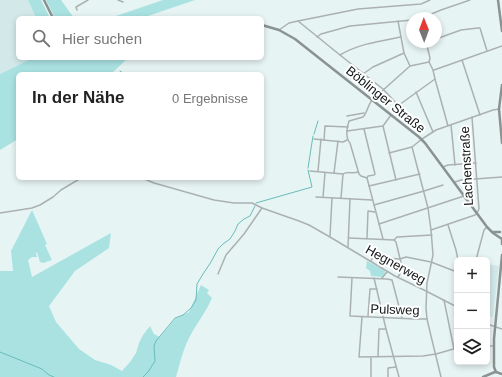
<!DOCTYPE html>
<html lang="de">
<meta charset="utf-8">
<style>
:root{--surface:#fff;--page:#f2f2f2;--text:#222;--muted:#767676;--line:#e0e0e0}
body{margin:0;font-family:Arial,sans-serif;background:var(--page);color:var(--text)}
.controls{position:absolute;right:12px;bottom:12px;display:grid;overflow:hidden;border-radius:6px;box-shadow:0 2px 6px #0003}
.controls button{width:36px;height:36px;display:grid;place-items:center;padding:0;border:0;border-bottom:1px solid var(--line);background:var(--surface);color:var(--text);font:20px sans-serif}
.compass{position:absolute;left:406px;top:12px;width:36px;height:36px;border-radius:50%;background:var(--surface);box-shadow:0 2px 6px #0003;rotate:359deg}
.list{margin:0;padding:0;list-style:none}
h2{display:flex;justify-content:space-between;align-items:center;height:52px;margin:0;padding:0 16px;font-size:17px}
h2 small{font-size:13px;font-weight:400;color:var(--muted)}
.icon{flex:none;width:22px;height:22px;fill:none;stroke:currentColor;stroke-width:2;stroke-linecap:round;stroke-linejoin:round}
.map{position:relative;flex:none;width:502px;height:377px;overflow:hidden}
.search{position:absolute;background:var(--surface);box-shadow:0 2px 6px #0003;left:16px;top:16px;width:248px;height:44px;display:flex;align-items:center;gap:10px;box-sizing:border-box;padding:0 14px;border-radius:6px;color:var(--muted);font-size:15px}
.panel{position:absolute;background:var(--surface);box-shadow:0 2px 6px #0003;left:16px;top:72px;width:248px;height:108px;border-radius:6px}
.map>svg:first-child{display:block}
.built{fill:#d3e9e9}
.green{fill:#aae2e2}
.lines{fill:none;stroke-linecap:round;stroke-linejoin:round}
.stream{stroke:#6abbbb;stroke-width:1}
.street{stroke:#abb1b1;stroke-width:1.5}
.secondary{stroke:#8a9292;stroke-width:2.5}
.labels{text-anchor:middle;stroke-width:4;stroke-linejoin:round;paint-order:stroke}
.street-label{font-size:13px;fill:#111616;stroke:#fff}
</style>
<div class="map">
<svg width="502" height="377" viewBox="0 0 502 377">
<rect width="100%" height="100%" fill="#e7f4f4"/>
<g class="built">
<path d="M0 0H28L36 18H18V58H33L0 74Z"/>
<path d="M487 264 499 266 493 317 487 316Z"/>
</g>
<g class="green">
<path d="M28 0H41L50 18H36Z"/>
<path d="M46 0H61L74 18H55Z"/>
<path d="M163 0H195L142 18H110Z"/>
<path d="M33 58H128L111 74H18V139L0 150V74Z"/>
<path d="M32 210 47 244 45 245 52 260 43 263 40 262 37 252 36 253 37 257H32L28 260 32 277 111 233 109 248 75 271 49 306 56 322 79 349 95 360 111 365 122 371 130 362 136 353 139 343 143 335 150 326 154 334 160 337 175 319 189 312 201 285 209 290 207 293 212 298C206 312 197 323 190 336 183 349 180 363 176 377H0V271H13L11 251Z"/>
<path d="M367 261 385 271V273L382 277 371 276 370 271 366 268Z"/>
</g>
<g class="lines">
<g class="stream">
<path d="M120 71 124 74"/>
<path d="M314 134 318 121"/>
<path d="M308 168 313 136"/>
<path d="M256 203 312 187 308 170"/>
<path d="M0 352 42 369 49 375 54 377"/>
<path d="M143 377 148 372 155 361 154 346 156 341 175 318 183 315 191 308 196 300 197 284 203 274 211 262 218 249 223 244 230 239 235 231 238 224 244 219 250 216 255 206"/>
</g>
<g class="street">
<path d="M118 0 123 2"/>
<path d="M77 10 76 7 88 0"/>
<path d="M422 18 441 10 470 0"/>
<path d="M298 21 340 55 383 89 397 104 399 105 435 79"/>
<path d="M398 21 404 53 410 66"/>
<path d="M279 30 289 23 298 21 358 9 421 4 430 0"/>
<path d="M317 37 321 34 350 26 412 20"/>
<path d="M436 39 461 30 478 28H480L487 51"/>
<path d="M426 42 430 58 429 62 433 70 435 79 448 126"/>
<path d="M340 55C358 44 380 41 401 37"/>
<path d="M462 60 480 115"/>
<path d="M434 70 502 46"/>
<path d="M363 74 373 67 404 53"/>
<path d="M416 92 433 132"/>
<path d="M347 116 364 113"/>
<path d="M451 125 455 165"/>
<path d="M383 126 396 180"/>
<path d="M364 129 375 174 374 175 368 176 367 178"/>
<path d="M347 131 383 126 391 115"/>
<path d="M314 139 343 142 347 140"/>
<path d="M324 140 325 126 348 127"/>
<path d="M389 153 412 147"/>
<path d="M443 167 448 165 476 163"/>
<path d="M310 171 343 174C347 171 353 174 358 172"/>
<path d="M318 171 321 139"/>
<path d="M334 173 338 141"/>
<path d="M142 178 154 183 214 200 234 203H252L262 208 299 221 309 225 330 237 395 276 426 291 457 307"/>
<path d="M367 178 361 176 359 174 350 143C345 138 347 127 349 121L363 117C367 113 368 105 372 100L410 66 429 62"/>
<path d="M367 178 383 239"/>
<path d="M455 182 461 180 502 177"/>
<path d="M369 186 420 174"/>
<path d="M316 197 372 200"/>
<path d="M323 197 325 173"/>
<path d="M341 198 343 174"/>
<path d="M374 205 424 191 443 185"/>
<path d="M0 213 32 208 40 205 53 197 61 190 81 178"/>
<path d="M379 224 464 196"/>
<path d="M448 225 456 250 458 260"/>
<path d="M431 230 475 215 477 213 479 209 472 117"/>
<path d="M330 236 332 198"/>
<path d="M349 238 394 240 396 242 402 267 401 272 398 277"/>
<path d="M367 238 368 211 375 212"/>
<path d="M394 240 397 237 432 235"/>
<path d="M348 247 350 199"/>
<path d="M476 260 484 230 487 227"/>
<path d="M371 261 373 257 400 259 406 257 431 262 457 272"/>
<path d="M218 274 226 255 244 234 262 208"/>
<path d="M338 277 387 279 392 280 402 318"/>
<path d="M352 278 350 316 415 319H427"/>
<path d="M374 278 386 329 399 377"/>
<path d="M382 278 387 272"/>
<path d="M444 300 454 349"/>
<path d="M368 316 370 289H377"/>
<path d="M362 317 359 357 423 356 436 354 457 348"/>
<path d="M487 324 502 329"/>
<path d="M487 346H493"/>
<path d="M378 356 379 329H386"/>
<path d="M371 358V377"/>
<path d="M388 377V368L396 367"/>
<path d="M441 377 431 336 427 319 426 308 427 283 433 255 431 230 428 208 412 147 422 139 436 130 493 110 499 109"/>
</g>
<g class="secondary">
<path d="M44 0 53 18"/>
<path d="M498 0 502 31"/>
<path d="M262 25 279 30 295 39 419 137 425 143 487 227 493 233 502 239"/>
<path d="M502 85 499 109 502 143"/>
<path d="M493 232H500"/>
<path d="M502 239V244"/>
<path d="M496 372 494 367V339L502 255"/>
<path d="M496 372 502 374"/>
<path d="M483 377 495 372"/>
</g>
</g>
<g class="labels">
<g class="street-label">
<text transform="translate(386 99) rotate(39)" y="5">Böblinger Straße</text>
<text transform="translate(466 166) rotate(-93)" y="5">Lachenstraße</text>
<text transform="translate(396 264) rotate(29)" y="5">Hegnerweg</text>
<text transform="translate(395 309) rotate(2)" y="5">Pulsweg</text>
</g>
</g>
</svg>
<div class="controls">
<button>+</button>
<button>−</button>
<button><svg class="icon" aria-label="layers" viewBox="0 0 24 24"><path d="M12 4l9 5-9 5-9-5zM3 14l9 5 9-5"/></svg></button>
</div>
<svg class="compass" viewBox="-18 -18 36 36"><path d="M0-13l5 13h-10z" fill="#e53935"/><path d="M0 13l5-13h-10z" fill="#767676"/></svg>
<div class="search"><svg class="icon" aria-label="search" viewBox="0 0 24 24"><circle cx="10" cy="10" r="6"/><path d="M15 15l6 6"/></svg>Hier suchen</div>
<section class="panel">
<h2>In der Nähe<small>0 Ergebnisse</small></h2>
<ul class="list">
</ul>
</section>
</div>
